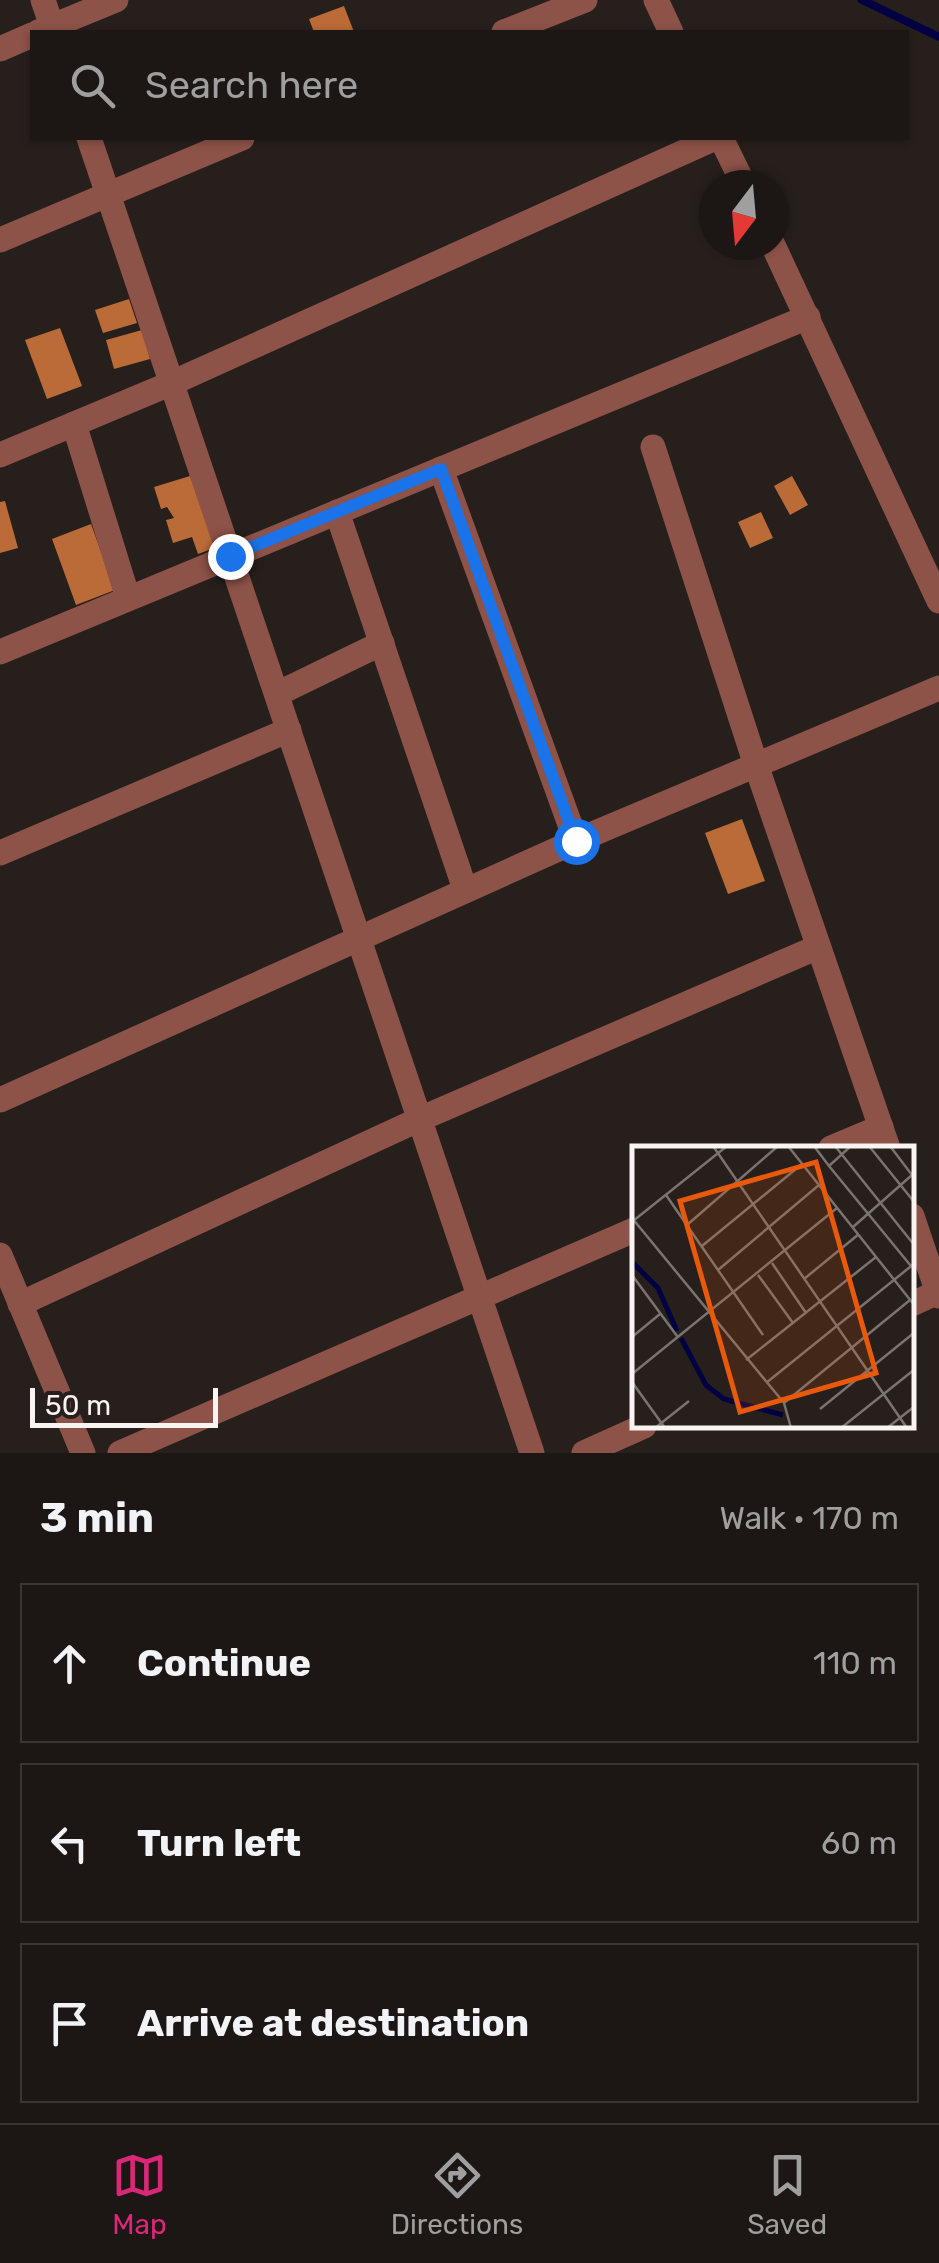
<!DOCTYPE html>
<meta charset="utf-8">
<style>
:root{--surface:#1c1715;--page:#292422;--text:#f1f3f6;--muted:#a09fa0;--line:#3a3634;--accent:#db2777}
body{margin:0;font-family:Rubik,sans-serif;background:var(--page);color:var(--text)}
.compass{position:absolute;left:699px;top:170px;width:90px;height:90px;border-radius:50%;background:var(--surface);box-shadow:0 2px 8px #0004;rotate:196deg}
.scale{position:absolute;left:30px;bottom:25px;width:188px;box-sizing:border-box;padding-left:10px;border:5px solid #f9f4f1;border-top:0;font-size:28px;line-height:35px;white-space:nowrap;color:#f9f4f1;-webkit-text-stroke:8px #261f1c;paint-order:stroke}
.stop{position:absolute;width:30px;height:30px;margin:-22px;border:8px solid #1a73e8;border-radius:50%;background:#fff}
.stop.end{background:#1a73e8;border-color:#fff;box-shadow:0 2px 10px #0008}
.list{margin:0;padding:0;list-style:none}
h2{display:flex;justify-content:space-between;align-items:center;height:130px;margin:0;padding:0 40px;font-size:42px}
h2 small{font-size:32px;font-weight:400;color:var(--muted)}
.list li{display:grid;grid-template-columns:65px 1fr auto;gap:30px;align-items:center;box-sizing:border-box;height:160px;margin:0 20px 20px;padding:0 20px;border:2px solid var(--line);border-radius:0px}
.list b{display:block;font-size:38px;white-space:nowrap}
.list em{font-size:32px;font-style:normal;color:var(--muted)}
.icon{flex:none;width:55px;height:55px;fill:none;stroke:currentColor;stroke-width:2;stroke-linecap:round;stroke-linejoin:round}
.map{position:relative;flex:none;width:939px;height:1453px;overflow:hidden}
.search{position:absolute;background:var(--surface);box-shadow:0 2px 8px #0004;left:30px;right:30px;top:30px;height:110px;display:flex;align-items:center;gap:25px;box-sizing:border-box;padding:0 35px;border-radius:0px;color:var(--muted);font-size:38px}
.sheet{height:670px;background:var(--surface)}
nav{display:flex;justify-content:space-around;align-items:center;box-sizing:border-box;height:140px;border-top:2px solid var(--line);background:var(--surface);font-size:28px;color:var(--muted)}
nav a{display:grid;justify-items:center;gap:5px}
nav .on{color:var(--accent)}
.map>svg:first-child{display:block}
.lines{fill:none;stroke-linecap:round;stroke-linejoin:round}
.stream{stroke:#000042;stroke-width:8}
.building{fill:#bb6b37}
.minor{stroke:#8d5248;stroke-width:25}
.tertiary{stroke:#8d5248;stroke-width:25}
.route{stroke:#1a73e8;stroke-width:12}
.inset-river{fill:none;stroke:#000042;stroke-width:5}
.inset-road{fill:none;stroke:#7a7471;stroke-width:2.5}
.view{fill:#e8590c;fill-opacity:0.15;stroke:#e8590c;stroke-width:5}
.inset-edge{fill:none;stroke:#f9f4f1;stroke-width:5}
</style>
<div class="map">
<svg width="939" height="1453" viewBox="0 0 939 1453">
<rect width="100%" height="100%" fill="#261f1c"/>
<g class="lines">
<path class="stream" d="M862 0 939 37"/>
</g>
<g class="building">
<path d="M344 6 354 32H314L309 19Z"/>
<path d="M129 299 137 323 103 333 95 310Z"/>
<path d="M60 328 82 386 47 399 25 340Z"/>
<path d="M142 330 150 359 114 369 106 340Z"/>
<path d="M190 476 220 546 198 554 192 537 173 543 166 520 174 518 167 507 161 509 154 487Z"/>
<path d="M792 476 808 505 790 515 774 486Z"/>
<path d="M5 501 18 548 0 553V502Z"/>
<path d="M761 512 773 538 750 548 738 522Z"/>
<path d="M91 524 115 590 76 605 52 539Z"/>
<path d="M742 819 765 881 728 894 705 833Z"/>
</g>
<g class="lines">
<g class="minor">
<path d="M656 0 671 32"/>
<path d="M38 32 116 0"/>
<path d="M504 32 585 0"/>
<path d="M0 49 32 35"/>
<path d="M721 138 744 185"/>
<path d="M0 240 242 138"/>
<path d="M773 245 939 601"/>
<path d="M74 424 128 598"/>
<path d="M653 447 755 762 888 1148"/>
<path d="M0 455 172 383 715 138"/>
<path d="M441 469 576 841"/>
<path d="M337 512 465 889"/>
<path d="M0 652 808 317"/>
<path d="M277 694 382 643"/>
<path d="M0 853 289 730"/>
<path d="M0 1100 576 841 939 688"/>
<path d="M831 1148 881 1127"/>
<path d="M912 1216 939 1296"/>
<path d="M0 1255 83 1453"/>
<path d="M20 1304 420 1119 818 947"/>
<path d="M912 1304 938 1292"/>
<path d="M120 1453 634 1230"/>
<path d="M584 1453 644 1426"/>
</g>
<g class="tertiary">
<path d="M43 0 54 32"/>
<path d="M89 138 532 1453"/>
</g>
</g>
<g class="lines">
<path class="route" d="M230 556 441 469 576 841"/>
</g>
<g transform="translate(632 1146)">
<rect width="282" height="282" fill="#261f1c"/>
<path class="inset-river" d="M0 116 26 142 45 185M49 192 74 239 92 253 151 269"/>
<path class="inset-road" d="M81 0 275 282M156 0 283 160M182 0 197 20 219 0M203 0 283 100M237 0 283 57M197 20 279 120M34 49 131 189M0 72 152 257 159 282M1 75 95 0M55 79 146 0M221 81 280 29 258 0M70 100 170 18M140 117 174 167M86 124 187 39M0 129 45 190M126 129 161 177M172 133 227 88M0 191 28 168M114 214 244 111M0 228 205 62M0 236 33 282M134 237 283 117M152 257 278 154M188 263 283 186M23 282 57 255M209 282 283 223M255 282 283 260"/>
<path class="view" d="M184 16 244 227 108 266 48 55Z"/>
<rect width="282" height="282" class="inset-edge"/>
</g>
</svg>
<svg class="compass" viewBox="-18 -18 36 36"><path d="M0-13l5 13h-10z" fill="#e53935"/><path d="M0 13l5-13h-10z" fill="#a09fa0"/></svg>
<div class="scale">50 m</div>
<div class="stop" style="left:576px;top:841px"></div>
<div class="stop end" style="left:230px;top:556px"></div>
<div class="search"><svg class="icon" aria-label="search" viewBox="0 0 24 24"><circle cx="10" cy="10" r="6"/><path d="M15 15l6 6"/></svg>Search here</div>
</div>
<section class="sheet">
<h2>3 min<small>Walk · 170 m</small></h2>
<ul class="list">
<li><svg class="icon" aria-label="ahead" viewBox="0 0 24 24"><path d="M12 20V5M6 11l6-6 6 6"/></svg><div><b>Continue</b></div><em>110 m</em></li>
<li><svg class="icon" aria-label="left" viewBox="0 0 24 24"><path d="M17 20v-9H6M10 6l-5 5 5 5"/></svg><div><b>Turn left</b></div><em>60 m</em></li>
<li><svg class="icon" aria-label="arrive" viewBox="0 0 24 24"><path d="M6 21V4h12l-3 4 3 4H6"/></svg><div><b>Arrive at destination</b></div></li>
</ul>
</section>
<nav>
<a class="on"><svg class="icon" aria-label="map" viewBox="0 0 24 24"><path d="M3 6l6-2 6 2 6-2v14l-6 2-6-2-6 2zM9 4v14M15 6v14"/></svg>Map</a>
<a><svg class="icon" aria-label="directions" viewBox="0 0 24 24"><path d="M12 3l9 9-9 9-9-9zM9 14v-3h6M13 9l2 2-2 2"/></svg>Directions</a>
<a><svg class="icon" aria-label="saved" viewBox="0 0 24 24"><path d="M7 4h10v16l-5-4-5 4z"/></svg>Saved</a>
</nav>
